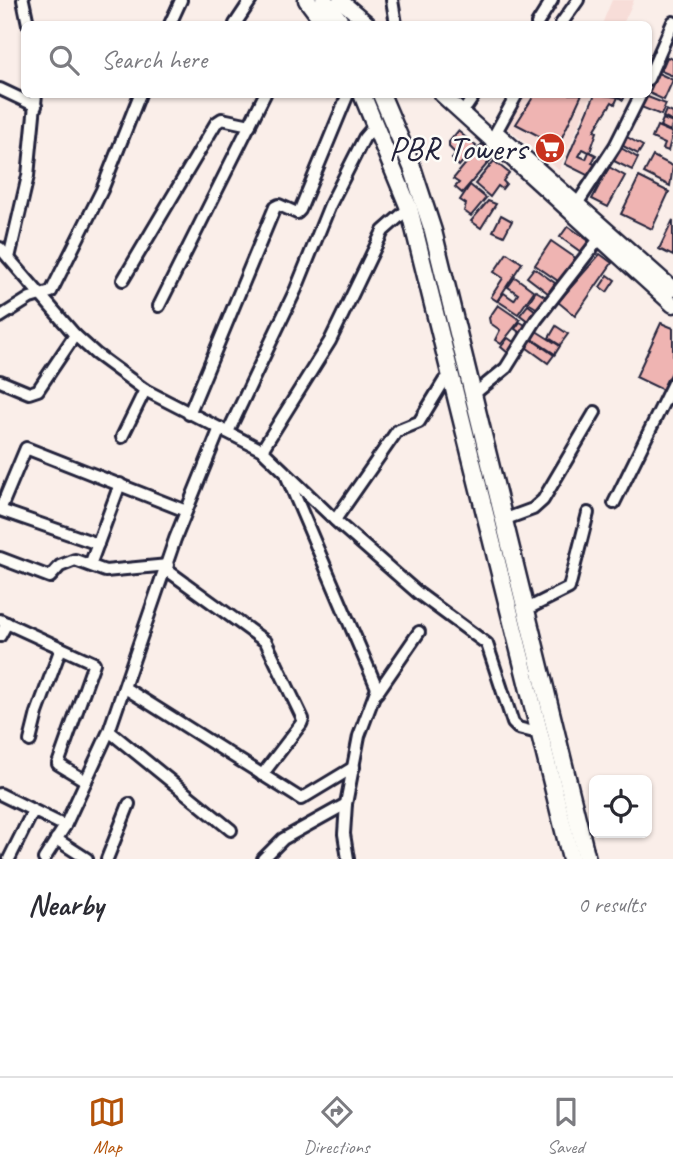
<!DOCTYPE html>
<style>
:root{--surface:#fff;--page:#f2f2f3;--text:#2b2b33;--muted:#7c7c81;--line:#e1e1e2;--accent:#b45309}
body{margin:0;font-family:Caveat,sans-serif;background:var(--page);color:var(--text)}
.controls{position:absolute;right:21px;bottom:21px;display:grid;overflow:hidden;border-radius:10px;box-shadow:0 2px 5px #0004}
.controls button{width:63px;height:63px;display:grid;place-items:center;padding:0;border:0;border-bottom:2px solid var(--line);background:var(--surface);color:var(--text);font:35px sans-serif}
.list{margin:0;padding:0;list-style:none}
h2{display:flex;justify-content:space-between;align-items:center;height:91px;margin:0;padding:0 28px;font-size:30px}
h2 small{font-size:23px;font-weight:400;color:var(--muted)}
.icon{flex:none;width:38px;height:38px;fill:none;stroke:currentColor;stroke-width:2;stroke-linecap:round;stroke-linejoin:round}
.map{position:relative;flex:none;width:673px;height:859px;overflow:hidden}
.search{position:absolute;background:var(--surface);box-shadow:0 2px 5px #0004;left:21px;right:21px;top:21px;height:77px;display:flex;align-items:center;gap:18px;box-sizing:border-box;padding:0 24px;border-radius:10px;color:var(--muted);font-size:26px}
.sheet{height:217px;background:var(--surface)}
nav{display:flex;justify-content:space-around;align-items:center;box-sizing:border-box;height:98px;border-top:2px solid var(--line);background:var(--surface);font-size:19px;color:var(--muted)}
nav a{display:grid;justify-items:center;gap:4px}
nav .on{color:var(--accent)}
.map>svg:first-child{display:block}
.built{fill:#f7ddd8}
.building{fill:#efb4b2;stroke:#22223b;stroke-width:2;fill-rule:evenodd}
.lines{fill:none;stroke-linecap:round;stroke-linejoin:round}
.minor-casing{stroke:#22223b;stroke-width:16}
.major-casing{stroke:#22223b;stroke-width:19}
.highway-casing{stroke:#22223b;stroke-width:21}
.minor{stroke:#fdfcf7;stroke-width:10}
.major{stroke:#fdfcf7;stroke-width:14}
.highway{stroke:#fdfcf7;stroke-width:16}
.labels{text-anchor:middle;stroke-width:5;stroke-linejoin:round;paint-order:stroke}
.poi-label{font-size:35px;fill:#22223b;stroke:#fdfcf7;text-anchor:end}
</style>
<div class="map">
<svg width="673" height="859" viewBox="0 0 673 859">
<rect width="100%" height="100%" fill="#faeee9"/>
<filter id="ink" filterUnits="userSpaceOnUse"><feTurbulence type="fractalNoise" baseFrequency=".0143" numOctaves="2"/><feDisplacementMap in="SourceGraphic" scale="14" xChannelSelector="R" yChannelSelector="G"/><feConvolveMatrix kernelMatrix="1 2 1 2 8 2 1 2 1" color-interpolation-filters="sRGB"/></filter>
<g filter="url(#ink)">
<g class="built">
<path d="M612 0H634L623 24H602Z"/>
<path d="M524 95H592L559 170 506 127Z"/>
</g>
<g class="building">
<path d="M667 57 673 59V76L661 71Z"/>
<path d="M658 73 673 80 664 100 649 93Z"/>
<path d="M535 94H582L558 146 516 124Z"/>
<path d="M595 94 618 97 626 94 623 100 618 97 615 104 612 102 594 131 597 132 590 152 596 155 592 163 595 164 589 176 565 164ZM583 149 589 152 586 159 579 156Z"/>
<path d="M645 96 666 104 661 115 641 107Z"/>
<path d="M666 110 673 113V122L663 117Z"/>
<path d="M663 119 673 123 670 131 660 126Z"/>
<path d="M657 126 673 133 668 151 663 149 665 144 652 138Z"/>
<path d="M458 131 476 146 459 166 452 159 456 154 449 147V142Z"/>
<path d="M627 137 643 146 638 154 623 146Z"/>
<path d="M482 144 495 155 462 193 455 187 459 183 453 179Z"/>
<path d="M621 148 638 158 632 170 614 161Z"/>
<path d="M653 156 673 166 670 186 644 173Z"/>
<path d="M494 161 509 173 503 181 506 184 502 189 498 186 490 197 475 184Z"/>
<path d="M609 167 625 176 608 207 592 199Z"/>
<path d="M639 177 669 192 652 229 621 214Z"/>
<path d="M470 185 486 198 471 216 464 211 466 204 460 200Z"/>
<path d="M488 201 496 204 481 228 471 221Z"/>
<path d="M501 215 512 221 504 236 493 231Z"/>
<path d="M673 220V256L659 249Z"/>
<path d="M568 226 589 241 581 252 560 237Z"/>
<path d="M551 241 577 259 561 283 535 265Z"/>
<path d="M507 253 522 263 497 301 491 297 503 278 494 272Z"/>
<path d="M600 254 612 263 575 316 558 302Z"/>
<path d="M534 268 555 283 548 293 527 277Z"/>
<path d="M608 275 615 280 607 292 600 287Z"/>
<path d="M515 277 534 291 518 314 498 301 504 293 514 300 518 294 508 287Z"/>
<path d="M536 291 546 297 538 309 528 303Z"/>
<path d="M498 305 520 320 501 344 495 340 500 330 490 323 489 318Z"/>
<path d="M528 305 536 311 528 321 520 315Z"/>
<path d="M520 322 527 326 522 334 515 329Z"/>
<path d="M661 323 673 328V370L663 390 636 377Z"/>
<path d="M556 326 568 334 560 345 549 338Z"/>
<path d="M533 329 560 346 555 354 529 337Z"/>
<path d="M528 337 554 355 548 363 523 345Z"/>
<path d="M508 338 515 343 508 353 501 347Z"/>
</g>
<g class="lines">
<g class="minor-casing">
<g id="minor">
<path d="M23 0 28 24"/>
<path d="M392 0 396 24"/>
<path d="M170 24 181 0"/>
<path d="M235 24 251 0"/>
<path d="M537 24 552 0"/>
<path d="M561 24 578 0"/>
<path d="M648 79 673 22"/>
<path d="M0 89 36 106"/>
<path d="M467 106 475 94"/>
<path d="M496 132 517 94"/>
<path d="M573 210 615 146 641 94"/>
<path d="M0 248 75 335 96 354 145 390 262 450 338 523 418 593 487 644 513 723 518 728 538 733"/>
<path d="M9 258 28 176 36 94"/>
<path d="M123 280 216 123 222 119 250 125"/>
<path d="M159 306 265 94"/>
<path d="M0 317 30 298 51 292 102 190 140 94"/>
<path d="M0 381 29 393 38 390 75 335"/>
<path d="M473 395 506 368 536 320 599 239"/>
<path d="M189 414 275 207 279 205 297 213 300 210 348 94"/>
<path d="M228 432 296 289 330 205 364 138 375 125"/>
<path d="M122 437 145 390"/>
<path d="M262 450 330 341 383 231 409 208"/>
<path d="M287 477 377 688 359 736 346 804 344 834 348 859"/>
<path d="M614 503 673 383"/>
<path d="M0 510 26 448 186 511"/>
<path d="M0 510 98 544"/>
<path d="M335 520 397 431 419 422 444 381 452 377"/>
<path d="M503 520 533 509 543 500 595 412"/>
<path d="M0 558 50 577 60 566 75 560 105 571 168 565"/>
<path d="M90 565 120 484"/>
<path d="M167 570 266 642 303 719 301 724 262 775"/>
<path d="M525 610 569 588 588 513"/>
<path d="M0 620 94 663 58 764 86 781"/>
<path d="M0 636 7 623"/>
<path d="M125 688 301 799 354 767"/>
<path d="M377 693 419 632"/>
<path d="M109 731 231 830"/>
<path d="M30 741 37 713 61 648"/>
<path d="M0 794 65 826"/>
<path d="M56 839 87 859"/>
<path d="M9 859 33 811"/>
<path d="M44 859 65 826 109 731 175 539 220 428"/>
<path d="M107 859 129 804"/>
<path d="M263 859 283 839 346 804"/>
</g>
</g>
<g class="major-casing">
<g id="major">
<path d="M340 0 368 24"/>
<path d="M441 94 673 305"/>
<path d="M499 135 673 289"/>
</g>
</g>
<g class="highway-casing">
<g id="highway">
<path d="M307 0 325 24"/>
<path d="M324 0 342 24"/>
<path d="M362 94 409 208 571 859"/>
<path d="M381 94 412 167 433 231 587 859"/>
</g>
</g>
<use href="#minor" class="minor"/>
<use href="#major" class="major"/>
<use href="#highway" class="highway"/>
</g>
</g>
<defs>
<g id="supermarket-disc" transform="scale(1.575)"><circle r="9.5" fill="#c8321e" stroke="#fdfcf7"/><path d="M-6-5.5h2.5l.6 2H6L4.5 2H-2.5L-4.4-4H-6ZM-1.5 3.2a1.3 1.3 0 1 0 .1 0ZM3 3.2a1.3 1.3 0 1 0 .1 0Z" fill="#fff"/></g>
</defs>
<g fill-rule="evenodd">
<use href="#supermarket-disc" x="550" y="148"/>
</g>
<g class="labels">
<g class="poi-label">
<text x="527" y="160">PBR Towers</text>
</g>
</g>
</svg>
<div class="controls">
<button><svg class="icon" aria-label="locate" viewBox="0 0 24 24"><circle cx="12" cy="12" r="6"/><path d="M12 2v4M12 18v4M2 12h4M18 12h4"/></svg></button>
</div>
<div class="search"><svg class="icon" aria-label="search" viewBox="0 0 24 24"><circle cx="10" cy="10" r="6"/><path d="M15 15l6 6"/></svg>Search here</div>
</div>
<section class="sheet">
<h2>Nearby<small>0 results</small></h2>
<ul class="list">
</ul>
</section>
<nav>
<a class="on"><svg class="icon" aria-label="map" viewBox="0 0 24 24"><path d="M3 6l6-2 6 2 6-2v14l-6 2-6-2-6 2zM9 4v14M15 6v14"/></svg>Map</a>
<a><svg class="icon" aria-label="directions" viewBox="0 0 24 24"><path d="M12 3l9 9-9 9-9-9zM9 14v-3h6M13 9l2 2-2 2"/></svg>Directions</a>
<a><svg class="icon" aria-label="saved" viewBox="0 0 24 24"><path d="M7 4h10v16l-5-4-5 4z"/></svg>Saved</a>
</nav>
